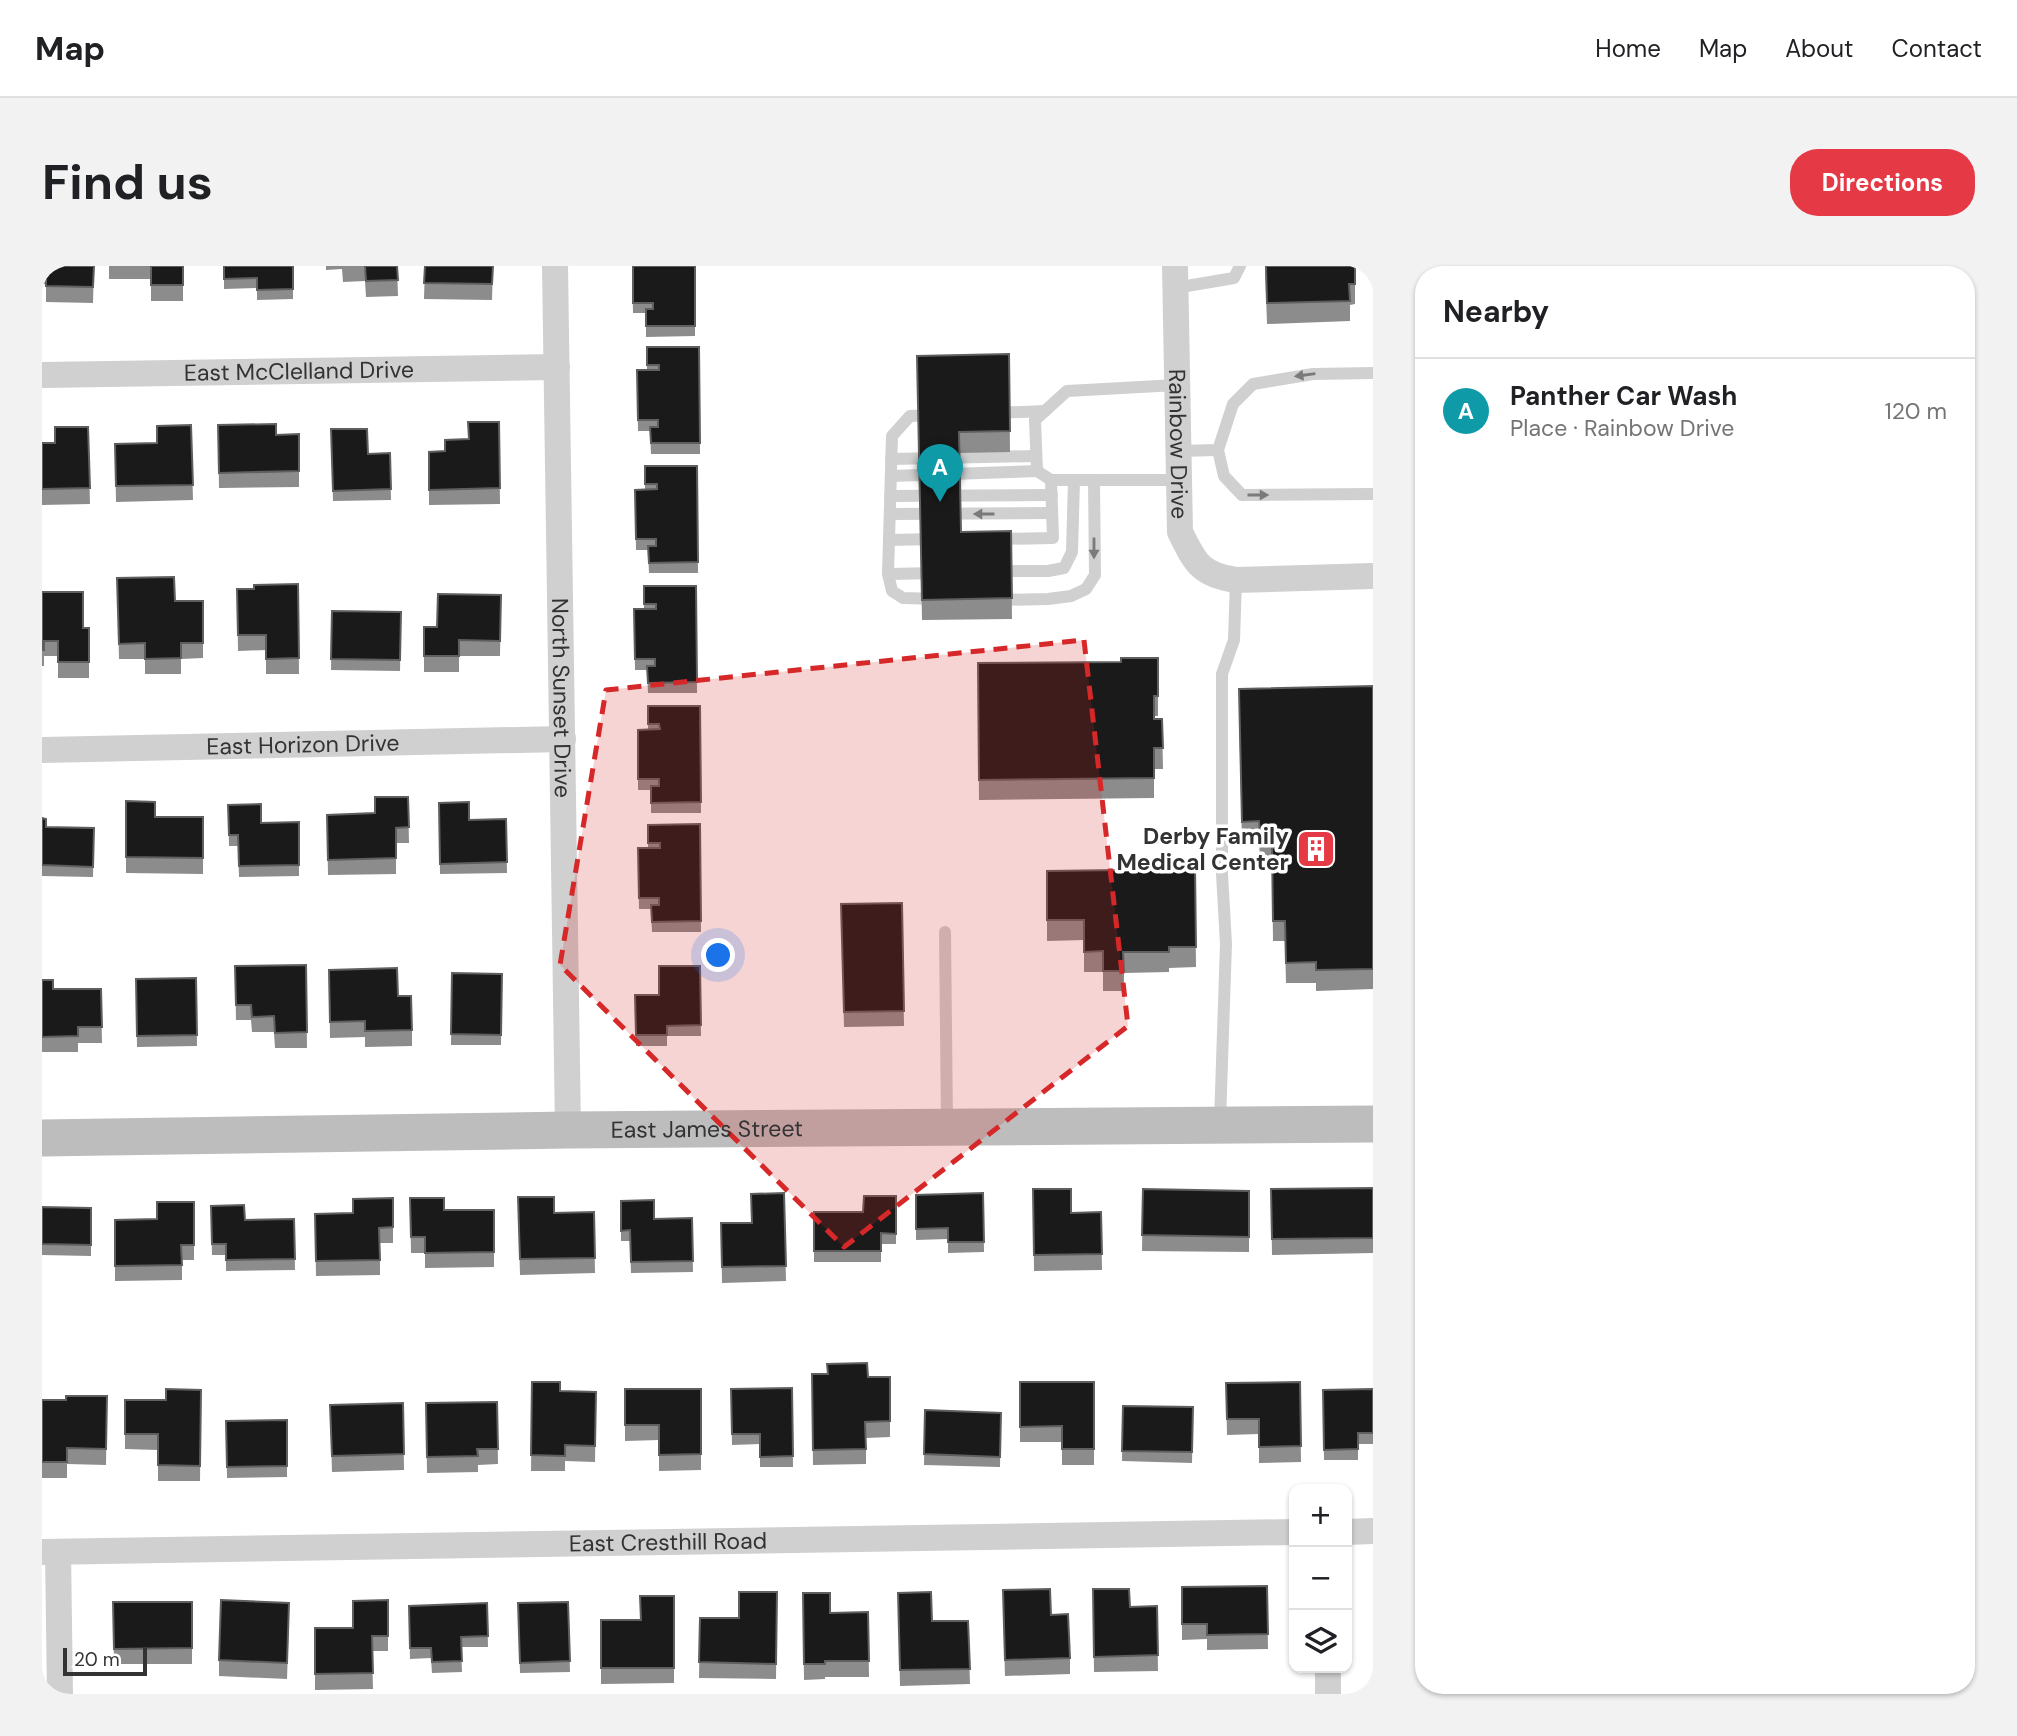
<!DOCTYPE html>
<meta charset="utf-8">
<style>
:root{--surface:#fff;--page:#f2f2f2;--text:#202124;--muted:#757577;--line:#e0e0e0;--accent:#e63946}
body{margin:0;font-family:"DM Sans",sans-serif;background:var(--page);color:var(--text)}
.controls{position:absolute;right:21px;bottom:21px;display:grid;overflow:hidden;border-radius:14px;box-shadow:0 2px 5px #0004}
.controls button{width:63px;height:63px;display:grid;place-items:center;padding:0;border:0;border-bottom:2px solid var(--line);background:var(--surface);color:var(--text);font:35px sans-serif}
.scale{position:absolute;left:21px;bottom:18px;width:84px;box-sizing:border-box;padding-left:7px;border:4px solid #333;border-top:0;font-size:19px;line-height:24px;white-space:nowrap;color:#333;-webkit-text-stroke:5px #fff;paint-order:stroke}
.you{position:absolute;left:677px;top:690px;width:24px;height:24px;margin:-18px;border:5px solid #fff;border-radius:50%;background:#1a73e8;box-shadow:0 0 0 10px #1a73e833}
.badge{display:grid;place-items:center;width:46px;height:46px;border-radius:50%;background:var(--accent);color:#fff;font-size:23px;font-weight:700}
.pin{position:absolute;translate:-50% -58px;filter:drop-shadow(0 2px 4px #0008)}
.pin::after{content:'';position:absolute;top:37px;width:24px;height:21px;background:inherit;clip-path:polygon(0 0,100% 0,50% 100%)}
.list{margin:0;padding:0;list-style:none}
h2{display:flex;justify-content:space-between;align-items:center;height:91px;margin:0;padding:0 28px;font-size:30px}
h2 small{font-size:23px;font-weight:400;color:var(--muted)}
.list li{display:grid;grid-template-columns:46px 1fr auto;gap:21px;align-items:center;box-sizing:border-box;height:105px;padding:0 28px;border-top:2px solid var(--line)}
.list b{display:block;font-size:26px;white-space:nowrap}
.list p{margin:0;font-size:23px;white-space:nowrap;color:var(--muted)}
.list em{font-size:23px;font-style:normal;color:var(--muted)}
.icon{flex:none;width:38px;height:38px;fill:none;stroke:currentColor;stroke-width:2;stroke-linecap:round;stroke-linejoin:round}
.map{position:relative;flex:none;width:1331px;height:1428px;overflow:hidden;border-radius:28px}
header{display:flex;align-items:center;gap:42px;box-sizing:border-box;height:98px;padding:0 35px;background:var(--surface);border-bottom:2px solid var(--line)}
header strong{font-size:33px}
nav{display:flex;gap:38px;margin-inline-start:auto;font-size:24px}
.intro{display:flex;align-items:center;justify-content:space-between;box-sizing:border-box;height:168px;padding:0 42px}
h1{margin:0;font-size:49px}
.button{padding:18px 32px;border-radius:28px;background:var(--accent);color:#fff;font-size:24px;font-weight:700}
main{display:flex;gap:42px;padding:0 42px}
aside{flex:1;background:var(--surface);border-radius:28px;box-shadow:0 2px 5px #0004}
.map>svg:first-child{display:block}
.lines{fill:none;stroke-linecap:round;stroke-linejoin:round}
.lane{stroke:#d0d0d0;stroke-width:12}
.street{stroke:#d0d0d0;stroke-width:26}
.secondary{stroke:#bdbdbd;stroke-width:37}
.wall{fill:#8c8c8c}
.building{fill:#1a1a1a;stroke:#5f5f5f;stroke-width:2}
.oneway{fill:#7a7a7a}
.marked{fill:#d62828;fill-opacity:0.2;stroke:#d62828;stroke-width:5;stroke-dasharray:14 9;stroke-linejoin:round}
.labels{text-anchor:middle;stroke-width:7;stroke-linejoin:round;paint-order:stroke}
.street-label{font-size:23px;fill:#333;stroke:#fff}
.poi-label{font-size:23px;font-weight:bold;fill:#333;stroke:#fff;text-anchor:end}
</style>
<header>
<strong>Map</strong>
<nav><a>Home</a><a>Map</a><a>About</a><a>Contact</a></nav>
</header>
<div class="intro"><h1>Find us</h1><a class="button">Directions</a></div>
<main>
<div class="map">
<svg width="1331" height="1428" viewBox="0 0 1331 1428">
<rect width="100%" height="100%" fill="#fff"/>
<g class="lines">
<g class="lane">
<path d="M1133 22 1192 12 1198 0"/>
<path d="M1331 107 1271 108 1211 118 1191 138 1176 184 1182 210 1200 229 1331 228"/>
<path d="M1135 119 1025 125 993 154 995 205 1009 214H1137"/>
<path d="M953 147 1003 145"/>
<path d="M890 149 868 150 850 170 846 308 850 325 861 332 895 333"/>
<path d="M1136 185 1176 184"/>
<path d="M849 193 994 190"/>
<path d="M849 210 995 205"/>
<path d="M848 230 1010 229"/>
<path d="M848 248 1010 247"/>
<path d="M954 273 1011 272 1009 214"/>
<path d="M847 274 894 273"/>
<path d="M955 305H1006L1022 302 1030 286 1032 214"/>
<path d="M846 308 895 307"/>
<path d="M955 334 1006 333 1029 330 1044 323 1053 309 1052 214"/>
<path d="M903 666 905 858"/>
<path d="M1178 855 1184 678 1180 608V408L1192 374 1194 314"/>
</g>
<g class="street">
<path id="s1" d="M513 0 526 864"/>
<path id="s2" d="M1133 0 1138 266C1153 296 1158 309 1194 314L1331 310"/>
<path id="s3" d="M0 109 515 101"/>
<path id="s4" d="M0 484 521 473"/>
<path d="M1305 1266 1331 1265"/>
<path id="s5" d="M0 1286 1252 1266"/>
<path d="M16 1286 18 1428"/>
<path d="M1286 1402V1428"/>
</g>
<path class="secondary" id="s6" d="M0 872 526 864 1331 858"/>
</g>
<g class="wall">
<path d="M0 0H52L51 37 4 36V18H0Z"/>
<path d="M67 0H141V35H109V13H67Z"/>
<path d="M182 0H251V33L215 34V22L182 23Z"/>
<path d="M284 0H355L356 30 324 31 323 15 301 16 300 3 284 4Z"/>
<path d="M383 0H451L450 34 382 33Z"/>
<path d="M590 0H653V70L604 71V47H591Z"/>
<path d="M1223 0H1313V38L1308 39V55L1225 58Z"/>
<path d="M605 81H657L658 188H609L608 165H596L595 104H605Z"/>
<path d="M967 88 968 186 917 187 919 266 969 265 970 353 880 354 875 90Z"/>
<path d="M457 156 458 238 387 239V186L403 185Z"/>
<path d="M149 159 151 234 74 236 73 178 115 177Z"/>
<path d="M176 159 234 169 257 168V221L177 222Z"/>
<path d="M46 161 48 238 0 239V177H13Z"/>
<path d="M289 163 326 188 348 187 349 234 291 235Z"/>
<path d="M603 200H655L656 307H607L606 284H594L593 224 603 223Z"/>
<path d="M75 312 133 335H161V392L139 393V408H103V393H77Z"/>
<path d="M256 318 257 408H224V384L196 385 195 323H212Z"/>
<path d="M602 320H654L655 427H606L605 404H593L592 343H602Z"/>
<path d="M0 326 41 362H47V412H16V390H2V400H0Z"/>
<path d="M459 329 458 390H417V406H382V361H395Z"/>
<path d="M290 345 359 346 358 405 289 404Z"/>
<path d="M1116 392V450H1112V453H1120L1121 503H1112V532L937 534 936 397 1079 396Z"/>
<path d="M1331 420V723L1274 725V717H1244L1243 675H1231L1230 591H1218L1217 576H1200L1197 444Z"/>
<path d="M606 440H658L659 547H609V524H596V464L606 463Z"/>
<path d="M366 531 367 577H354V608L286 609 285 549 333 547Z"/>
<path d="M84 535 113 551H161V608L84 607Z"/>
<path d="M397 537 427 554 464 553 465 607 398 608Z"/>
<path d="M186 539 219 557 257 556V610L197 611 196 580H187Z"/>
<path d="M0 552 4 561 52 562 51 611 0 610Z"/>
<path d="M658 558 659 666H610L609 643H597L596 582H606V559Z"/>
<path d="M1153 603 1154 701 1127 702V706L1082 707V725H1061V706H1042V674L1005 675V605Z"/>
<path d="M860 637 862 760 802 761 799 638Z"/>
<path d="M264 699 265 782H233L232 766H210L209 754H194L193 700Z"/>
<path d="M658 700 659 770H625V780H594L593 729H617Z"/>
<path d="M287 704 356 730 370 764V780L323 781V771L288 772Z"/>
<path d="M410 707 460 708 459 779H409Z"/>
<path d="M154 712 155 780 95 781 94 713Z"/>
<path d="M0 714 11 723H59L60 777H36V786H0Z"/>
<path d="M1331 922V987L1230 989 1229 923Z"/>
<path d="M991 923 1029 947 1059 946 1060 1004 992 1005Z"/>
<path d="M1101 923 1207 925V986L1100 985Z"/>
<path d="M742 927 744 1015 680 1017 679 957H709Z"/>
<path d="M941 927 942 986 906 987V973L874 974V929Z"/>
<path d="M854 930V978H839V996H772V946H821Z"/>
<path d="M476 931 512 947 552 946 553 1007 478 1009Z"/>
<path d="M351 932V977H338V1009L274 1010 273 948 311 947Z"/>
<path d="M368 932 402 944H452V1001L383 1002V987H369Z"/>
<path d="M579 935 612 953 650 952 651 1006 589 1007 588 975H579Z"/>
<path d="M152 936V994H140V1014L73 1015V954L115 953Z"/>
<path d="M169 940 203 954 252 953 253 1004 184 1005V989H170Z"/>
<path d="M0 941 49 942V990L0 989Z"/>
<path d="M770 1108 826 1111H848V1171L824 1172V1198L771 1199Z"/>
<path d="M490 1116 518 1125 554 1126 553 1196 523 1195V1205H489Z"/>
<path d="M978 1116H1052V1199H1020V1176H978Z"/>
<path d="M1258 1116 1259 1196 1217 1197V1168L1185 1169 1184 1117Z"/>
<path d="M750 1122 751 1201H718V1178L690 1179 689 1123Z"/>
<path d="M583 1123H659V1204L617 1205V1174L583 1175Z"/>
<path d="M1331 1123V1178H1316V1194H1282L1281 1124Z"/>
<path d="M159 1124 158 1215H116V1184L83 1183V1134H124Z"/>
<path d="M65 1130 64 1199 25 1198V1212H0V1134H24Z"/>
<path d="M455 1136 456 1198 436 1199V1206L385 1207 384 1137Z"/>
<path d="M361 1137 362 1204 290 1206 288 1139Z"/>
<path d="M1081 1140 1151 1141 1150 1197 1080 1195Z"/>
<path d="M883 1144 959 1147 958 1201 882 1199Z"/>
<path d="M245 1154V1211L185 1212 184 1155Z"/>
<path d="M1225 1320 1226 1383 1165 1384V1373L1140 1374V1321Z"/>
<path d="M1051 1323 1088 1341 1115 1340 1116 1405 1052 1406Z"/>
<path d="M735 1326 734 1413 657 1412 658 1352H697Z"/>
<path d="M761 1327 788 1347 826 1346 827 1411H783V1413L762 1414Z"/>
<path d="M856 1327 890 1355H926L928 1418 858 1420Z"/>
<path d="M632 1330V1417L559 1418V1354H598Z"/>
<path d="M346 1334V1385H330L331 1423 273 1424V1362H311Z"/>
<path d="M71 1336H150V1398H72Z"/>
<path d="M526 1336 528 1406 478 1407 476 1337Z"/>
<path d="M445 1337 446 1381H419L420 1406 390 1407 389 1392 368 1393 367 1340Z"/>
<path d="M961 1340 1009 1349 1028 1392V1408L963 1410Z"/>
<path d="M247 1352 245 1413 177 1410V1394Z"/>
</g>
<g class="building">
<path d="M0 0H52L51 21 4 20V2H0Z"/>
<rect x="109" y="0" width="32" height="19"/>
<path d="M182 0H251V23L215 24V12L182 13Z"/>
<path d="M323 0H355L356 14 324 15Z"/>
<path d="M383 0H451L450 18 382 17Z"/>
<path d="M591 0H653V60H604V43H611V37H591Z"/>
<path d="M1224 0H1313V18H1307L1308 35 1225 37Z"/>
<path d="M605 81H657L658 177H609L608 161H616V154H596L595 104H617V99H605Z"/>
<path d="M967 88 968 165 917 166 919 266 969 265 970 332 880 334 875 90Z"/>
<path d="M426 156H457L458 222 387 224V186L403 185V174L427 173Z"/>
<path d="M234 158V169L257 168V205L177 207 176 159Z"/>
<path d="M149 159 151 219 74 220 73 178 115 177V160Z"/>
<path d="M13 161H46L48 222 0 223V177H13Z"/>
<path d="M289 163H325L326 188 348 187 349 223 291 225Z"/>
<path d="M603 200H655L656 296 607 297 606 280H614V273H594L593 224 615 223V218H603Z"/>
<path d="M132 311 133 335H161V377H139V392L103 393V377L77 378 75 312Z"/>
<path d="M256 318 257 392 224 393V369H196L195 323H212V319Z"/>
<path d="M602 320H654L655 416 606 417 605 400H613V393H593L592 343H614V338H602Z"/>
<path d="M0 326H41V362H47V396H16V375H2V384H0Z"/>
<path d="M396 328 459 329 458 375 417 374V390H382V361H395Z"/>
<path d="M290 345 359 346 358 394 289 393Z"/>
<path d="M1079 392H1116V430H1112V453H1120L1121 482H1112V512L937 514 936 397 1079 396Z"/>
<path d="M1331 420V703L1274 704V696L1244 697 1243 655H1231L1230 582H1241L1240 570H1218L1217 555 1200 556 1197 423Z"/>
<path d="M606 440H658L659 536 609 537V520H617V513H596V464L618 463 617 458H606Z"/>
<path d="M333 531H366L367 561 354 562V592L286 594 285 549 333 547Z"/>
<path d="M84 535 113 536V551H161V592L84 591Z"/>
<path d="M427 536V554L464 553 465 596 398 598 397 537Z"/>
<path d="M219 538V557L257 556V599L197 600 196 569H187L186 539Z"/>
<path d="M0 552 4 553V561L52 562 51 601 0 599Z"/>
<path d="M658 558 659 655 610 656 609 639H617V632H597L596 582H618V577H606V559Z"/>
<path d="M1153 603 1154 681H1127V686H1081L1082 705H1061V685L1042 686V654H1005V605Z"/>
<path d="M860 637 862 745 802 746 799 638Z"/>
<path d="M264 699 265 766 233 767 232 750 210 751 209 739H194L193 700Z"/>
<path d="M617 700H658L659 759 625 760V769H594L593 729H617Z"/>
<path d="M355 702 356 730H369L370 764 323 765V755L288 756 287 704Z"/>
<path d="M410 707 460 708 459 769 409 768Z"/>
<path d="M154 712 155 769 95 770 94 713Z"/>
<path d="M0 714H11V723H59L60 761H36V770L0 771Z"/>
<path d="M1331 922V972L1230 973 1229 923Z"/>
<path d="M991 923H1029V947L1059 946 1060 988 992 989Z"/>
<path d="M1101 923 1207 925V971L1100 969Z"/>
<path d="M742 927 744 1000 680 1001 679 957H710L709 928Z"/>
<path d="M941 927 942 976H906V962L874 963V929Z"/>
<path d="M822 930H854V968L839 967V985H772V946H821Z"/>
<path d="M476 931H512V947L552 946 553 992 478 993Z"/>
<path d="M351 932V961L337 962 338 994 274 995 273 948 311 947V933Z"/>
<path d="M368 932H402V944H452V986L383 987V971H369Z"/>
<path d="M612 934V953L650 952 651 995 589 996 588 964 579 965V935Z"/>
<path d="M115 936H152V979H139L140 999 73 1000V954L115 953Z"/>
<path d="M202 939 203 954 252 953 253 993 184 994V978H170L169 940Z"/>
<path d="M0 941 49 942V979L0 978Z"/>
<path d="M825 1097 826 1111H848V1155L823 1156 824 1183 771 1184 770 1108H786L785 1098Z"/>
<path d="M490 1116H518V1125L554 1126 553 1180 523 1179V1190L489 1189Z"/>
<path d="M978 1116H1052V1183H1020V1160L978 1161Z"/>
<path d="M1258 1116 1259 1180 1217 1181V1153H1185L1184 1117Z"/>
<path d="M750 1122 751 1190 718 1191V1168H690L689 1123Z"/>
<path d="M124 1123 159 1124 158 1200 116 1199V1168H83V1134H124Z"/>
<path d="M583 1123H659V1188L617 1189V1159H583Z"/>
<path d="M1331 1123V1167H1316V1183L1282 1184 1281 1124Z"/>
<path d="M24 1130H65L64 1183 25 1182V1196H0V1134H24Z"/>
<path d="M455 1136 456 1183H435L436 1190 385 1191 384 1137Z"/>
<path d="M361 1137 362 1188 290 1190 288 1139Z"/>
<path d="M1081 1140 1151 1141 1150 1186 1080 1185Z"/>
<path d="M883 1144 959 1147 958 1191 882 1188Z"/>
<path d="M245 1154V1200L185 1201 184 1155Z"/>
<path d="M1225 1320 1226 1368 1165 1369V1358H1140V1321Z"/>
<path d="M1008 1323 1009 1349 1026 1348 1028 1392 963 1394 961 1324Z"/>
<path d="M1051 1323H1087L1088 1341 1115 1340 1116 1389 1052 1391Z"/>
<path d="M697 1326H735L734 1398 657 1396 658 1352H697Z"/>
<path d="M889 1326 890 1355H926L928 1403 858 1404 856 1327Z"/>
<path d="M761 1327H788V1347L826 1346 827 1395H783V1398H762Z"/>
<path d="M598 1330H632V1402H559V1354H599Z"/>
<path d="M179 1334 247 1337 245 1397 177 1394Z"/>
<path d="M346 1334V1370H330L331 1407 273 1408V1362H311V1335Z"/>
<path d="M71 1336H150V1382L72 1383Z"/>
<path d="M526 1336 528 1395 478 1397 476 1337Z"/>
<path d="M445 1337 446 1370 419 1371 420 1395 390 1396 389 1382H368L367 1340Z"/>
</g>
<defs><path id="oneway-solid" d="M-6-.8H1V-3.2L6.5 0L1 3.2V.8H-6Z" transform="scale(1.75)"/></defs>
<g class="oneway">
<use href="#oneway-solid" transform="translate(1263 109) rotate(172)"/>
<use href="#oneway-solid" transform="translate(1216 229)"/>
<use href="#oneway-solid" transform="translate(942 248) rotate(180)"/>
<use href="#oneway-solid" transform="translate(1052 282) rotate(90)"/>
</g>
<path class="marked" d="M1042 374 1086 760 802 981 518 699 564 424Z"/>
<defs>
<g id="building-square" transform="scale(2.0125)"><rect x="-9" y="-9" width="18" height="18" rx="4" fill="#e63946" stroke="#fff"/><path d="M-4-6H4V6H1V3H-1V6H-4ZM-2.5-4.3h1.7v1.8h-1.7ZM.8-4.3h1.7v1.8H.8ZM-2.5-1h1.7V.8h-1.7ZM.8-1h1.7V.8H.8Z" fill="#fff"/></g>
</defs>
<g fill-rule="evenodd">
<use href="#building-square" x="1274" y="583"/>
</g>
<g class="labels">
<g class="street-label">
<text dy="8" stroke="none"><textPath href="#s3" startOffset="257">East McClelland Drive</textPath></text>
<text dy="8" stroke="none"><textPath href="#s2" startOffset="178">Rainbow Drive</textPath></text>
<text dy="8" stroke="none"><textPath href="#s1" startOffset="432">North Sunset Drive</textPath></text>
<text dy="8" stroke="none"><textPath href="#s4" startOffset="261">East Horizon Drive</textPath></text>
<text dy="8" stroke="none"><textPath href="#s6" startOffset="665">East James Street</textPath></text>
<text dy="8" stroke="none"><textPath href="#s5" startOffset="626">East Cresthill Road</textPath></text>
</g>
<g class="poi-label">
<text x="1247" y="578">Derby Family<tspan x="1247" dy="26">Medical Center</tspan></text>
</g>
</g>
</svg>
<div class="controls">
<button>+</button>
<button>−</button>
<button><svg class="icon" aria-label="layers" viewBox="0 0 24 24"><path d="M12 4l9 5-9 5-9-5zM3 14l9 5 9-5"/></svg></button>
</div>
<div class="scale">20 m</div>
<div class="you"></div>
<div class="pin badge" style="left:898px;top:236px;background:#0f9aa8">A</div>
</div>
<aside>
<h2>Nearby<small></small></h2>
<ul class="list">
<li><span class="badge" style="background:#0f9aa8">A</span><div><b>Panther Car Wash</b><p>Place · Rainbow Drive</p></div><em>120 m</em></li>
</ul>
</aside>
</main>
